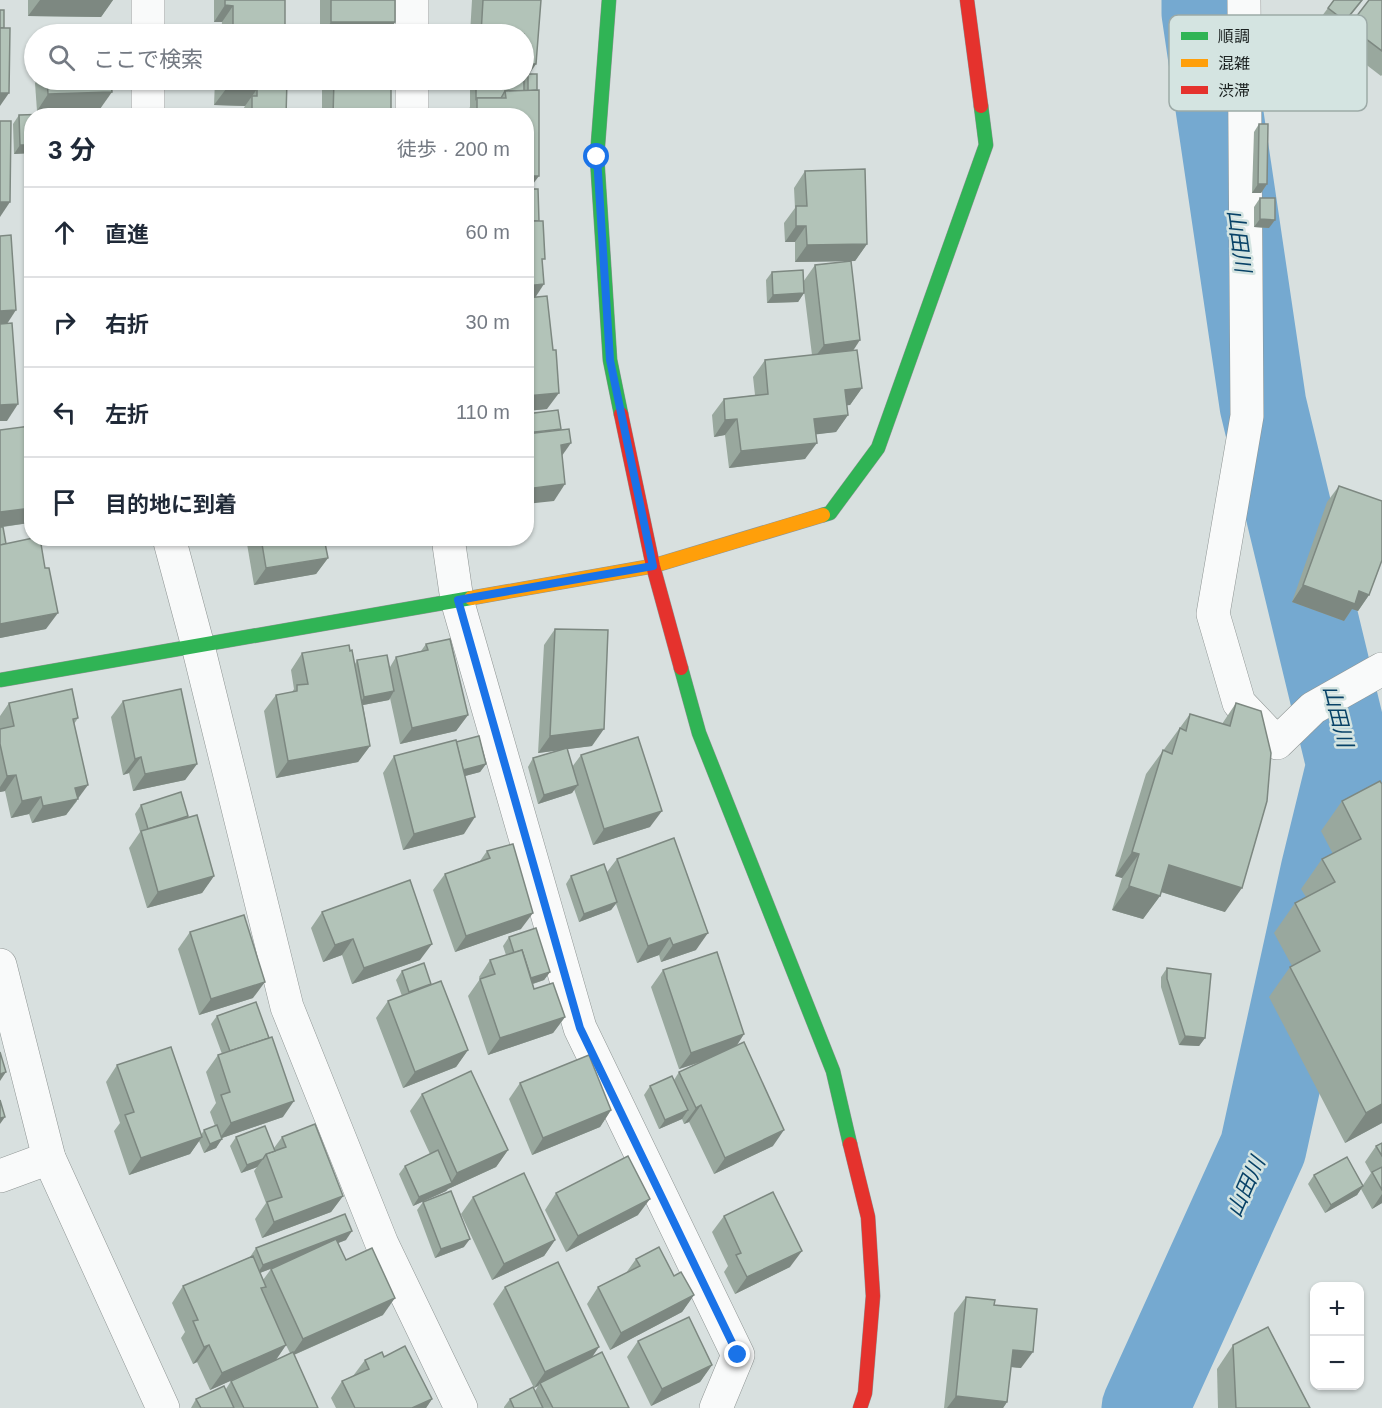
<!DOCTYPE html>
<html lang="ja">
<meta charset="utf-8">
<style>
:root{--surface:#fff;--page:#f6f6f7;--text:#1f2937;--muted:#747a83;--line:#e0e1e3}
body{margin:0;font-family:Helvetica,"Noto Sans JP",sans-serif;background:var(--page);color:var(--text)}
.controls{position:absolute;right:18px;bottom:18px;display:grid;overflow:hidden;border-radius:12px;box-shadow:0 2px 4px #0004}
.controls button{width:54px;height:54px;display:grid;place-items:center;padding:0;border:0;border-bottom:2px solid var(--line);background:var(--surface);color:var(--text);font:30px sans-serif}
.stop{position:absolute;width:18px;height:18px;margin:-14px;border:4px solid #1a73e8;border-radius:50%;background:#fff}
.stop.end{background:#1a73e8;border-color:#fff;box-shadow:0 2px 6px #0008}
.list{margin:0;padding:0;list-style:none}
h2{display:flex;justify-content:space-between;align-items:center;height:78px;margin:0;padding:0 24px;font-size:26px}
h2 small{font-size:20px;font-weight:400;color:var(--muted)}
.list li{display:grid;grid-template-columns:39px 1fr auto;gap:18px;align-items:center;box-sizing:border-box;height:90px;padding:0 24px;border-top:2px solid var(--line)}
.list b{display:block;font-size:22px;white-space:nowrap}
.list em{font-size:20px;font-style:normal;color:var(--muted)}
.icon{flex:none;width:33px;height:33px;fill:none;stroke:currentColor;stroke-width:2;stroke-linecap:round;stroke-linejoin:round}
.map{position:relative;flex:none;width:1382px;height:1408px;overflow:hidden}
.search{position:absolute;background:var(--surface);box-shadow:0 2px 4px #0004;left:24px;top:24px;width:510px;height:66px;display:flex;align-items:center;gap:15px;box-sizing:border-box;padding:0 21px;border-radius:33px;color:var(--muted);font-size:22px}
.panel{position:absolute;background:var(--surface);box-shadow:0 2px 4px #0004;left:24px;top:108px;width:510px;height:438px;border-radius:24px}
.map>svg:first-child{display:block}
.lines{fill:none;stroke-linecap:round;stroke-linejoin:round}
.river{stroke:#75a9d0;stroke-width:87}
.street-casing{stroke:#8f9594;stroke-width:34}
.fast-casing{stroke:#8f9594;stroke-width:15}
.slow-casing{stroke:#8f9594;stroke-width:15}
.jam-casing{stroke:#8f9594;stroke-width:15}
.street{stroke:#f9fafa;stroke-width:33}
.fast{stroke:#30b455;stroke-width:14}
.slow{stroke:#ff9f0a;stroke-width:14}
.jam{stroke:#e5322d;stroke-width:14}
.wall{fill:#99a89e;fill-rule:evenodd}
.shaded-wall{fill:#7d8881}
.building{fill:#b2c3b8;stroke:#7d8881;stroke-width:1.5}
.route{stroke:#1a73e8;stroke-width:8}
.labels{text-anchor:middle;stroke-width:5;stroke-linejoin:round;paint-order:stroke}
.water-label{font-size:21px;font-style:italic;fill:#084267;stroke:#d4e4e1}
.key{fill:#d4e4e1;stroke:#9caaa7;stroke-width:1.5}
.key-label{font-size:16px;fill:#1b2120}
</style>
<div class="map">
<svg width="1382" height="1408" viewBox="0 0 1382 1408">
<rect width="100%" height="100%" fill="#d8e0df"/>
<g class="lines">
<path class="river" d="M1145 1408 1263 1148 1324 871 1350 765 1263 405 1205 13V0"/>
<g class="street-casing">
<g id="street">
<path d="M148 0V34"/>
<path d="M1244 0 1247 416 1213 614 1239 703 1277 743 1313 708 1382 669"/>
<path d="M412 34V0"/>
<path d="M148 80V116"/>
<path d="M412 80V116"/>
<path d="M169 538 198 646 287 1007 382 1244 461 1408"/>
<path d="M448 538 457 600 580 1028 738 1355 716 1408"/>
<path d="M0 965 49 1158 163 1408"/>
<path d="M0 1176 49 1158"/>
</g>
</g>
<g class="fast-casing">
<g id="fast">
<path d="M609 0 597 157 610 360 621 414"/>
<path d="M823 515 830 513 878 448 986 145 981 106"/>
<path d="M681 668 699 733 833 1071 850 1144"/>
<path d="M0 680 471 598"/>
</g>
</g>
<g class="slow-casing">
<path id="slow" d="M471 598 653 566 823 515"/>
</g>
<g class="jam-casing">
<g id="jam">
<path d="M967 0 981 106"/>
<path d="M621 414 653 566 681 668"/>
<path d="M850 1144 868 1217 873 1296 865 1393 860 1408"/>
</g>
</g>
<use href="#street" class="street"/>
<use href="#fast" class="fast"/>
<use href="#slow" class="slow"/>
<use href="#jam" class="jam"/>
</g>
<g class="wall">
<path d="M28 0H113L101 17 28 16Z"/>
<path d="M214 0H285V29L281 34H221L222 22H214Z"/>
<path d="M320 0H395V22L387 34H320Z"/>
<path d="M472 0H541L529 74 530 189 539 221 542 264 535 297 547 409 526 411V116H465L470 107V84L473 80H524V34H470Z"/>
<path d="M1363 0 1339 30 1322 16 1328 8Z"/>
<path d="M1382 0V75L1381 76 1338 43 1349 26Z"/>
<path d="M38 80H111L100 109 37 111 35 83Z"/>
<path d="M215 80H287L286 116H241V113L245 106 214 105Z"/>
<rect x="322" y="80" width="69" height="36"/>
<path d="M19 115 32 116V153L14 154 13 124Z"/>
<path d="M1259 124 1267 184 1261 193H1252L1254 132Z"/>
<path d="M805 171 867 244 855 261 795 262V242H785L784 223 795 208 794 188Z"/>
<path d="M1260 198 1269 228 1254 227V207Z"/>
<path d="M815 265 853 350 862 388 850 405H847L848 415 836 432 816 434 805 459 729 468 725 435 714 437 712 415 724 399 755 395 753 377 765 360 812 355 803 282Z"/>
<path d="M772 272 804 293 798 302 767 303 766 280Z"/>
<path d="M30 384H32V419H26L24 392Z"/>
<path d="M32 421V520L29 523 3 527 6 544 46 629 0 638V527L28 426Z"/>
<path d="M1339 486 1369 595 1358 611 1352 609 1344 621 1292 602 1327 502Z"/>
<path d="M246 538H324L328 558 316 574 254 585Z"/>
<path d="M357 538H408L358 546Z"/>
<path d="M555 629 592 746 567 749 572 767 581 755 650 827 593 845 574 789 572 793 538 804 528 767 533 758 560 750 538 753 544 645Z"/>
<path d="M426 644 468 715 456 731 400 744 390 698 389 700 363 705 370 746 358 762 276 778 264 711 276 695 292 692 294 689 291 670 302 653 350 651 355 664 357 660 390 667 396 657 421 651Z"/>
<path d="M123 701 197 764 185 780 133 791 129 773 123 775 111 717Z"/>
<path d="M9 703 78 718 74 724 77 801 66 815 32 823 29 814 11 818 5 791 0 792V716Z"/>
<path d="M1236 703 1225 912 1161 892 1160 896 1143 919 1112 910 1122 878 1115 876 1146 774 1190 714 1222 724Z"/>
<path d="M456 742 486 764 480 772 465 776 464 834 403 850 383 773 394 756Z"/>
<path d="M1380 781 1382 1123 1345 1143 1269 997 1290 967 1292 966 1274 933 1295 903 1306 897 1301 889 1322 859 1333 854 1321 831 1342 801Z"/>
<path d="M141 805 188 816 187 818 214 876 202 893 147 908 129 848 140 832 135 814Z"/>
<path d="M487 851 521 929 455 952 433 890 445 874 480 861Z"/>
<path d="M617 859 696 950 661 962 659 955 637 963 616 904 611 910 579 922 566 884 571 876 607 872Z"/>
<path d="M322 912 420 960 352 984 342 955 323 962 311 928Z"/>
<path d="M190 932 253 998 199 1015 178 949Z"/>
<path d="M509 937 550 972 544 980 533 984 534 989 565 1017 553 1033 488 1055 468 996 480 979 479 977 490 960 506 955 503 946Z"/>
<path d="M1167 968 1205 1038 1199 1046 1179 1045 1161 987V977Z"/>
<path d="M663 970 744 1034 737 1045 773 1146 714 1174 689 1122 684 1124 682 1119 659 1129 644 1095 650 1086 674 1080 679 1072 701 1062 679 1069 651 987Z"/>
<path d="M402 971 431 985 468 1050 456 1067 403 1088 376 1018 388 1001 402 996 396 980Z"/>
<path d="M217 1016 283 1117 222 1138 216 1148 204 1153 199 1141 190 1154 129 1175 114 1131 120 1123 106 1082 117 1065 201 1135 204 1130 215 1126 210 1112 216 1103 206 1072 218 1055 222 1054 211 1024Z"/>
<path d="M520 1083 611 1110 600 1127 532 1155 509 1099Z"/>
<path d="M422 1094 508 1150 496 1167 448 1189 446 1191 413 1206 399 1174 405 1166 430 1154 410 1111Z"/>
<path d="M236 1137 274 1148 282 1137 343 1196 331 1212 262 1238 255 1219 266 1203 254 1171 257 1167 241 1173 230 1146Z"/>
<path d="M1382 1143V1203L1372 1209 1361 1189 1357 1195 1325 1213 1308 1184 1314 1175 1363 1185 1371 1173 1365 1162 1376 1146Z"/>
<path d="M556 1193 638 1215 566 1252 545 1210Z"/>
<path d="M473 1197 555 1240 544 1256 492 1280 461 1214Z"/>
<path d="M423 1202 464 1247 435 1258 417 1210Z"/>
<path d="M724 1216 790 1267 735 1294 724 1272 728 1266 712 1232Z"/>
<path d="M346 1240 338 1243 346 1260 383 1315 294 1355 318 1408H191L196 1399 226 1389 231 1381 250 1372 210 1390 197 1362 193 1364 181 1338 185 1332 172 1303 183 1286 250 1257 256 1248ZM283 1264 271 1269 263 1280 260 1273ZM286 1345 290 1353 276 1360Z"/>
<path d="M636 1259 674 1276 694 1295 682 1312 610 1350 587 1304 598 1287 626 1273Z"/>
<path d="M505 1287 592 1357 629 1408H504V1407L510 1399 535 1391 538 1386 534 1388 493 1304Z"/>
<path d="M966 1297 994 1305 1021 1368 1011 1367 1007 1402 1003 1408H944L954 1313Z"/>
<path d="M638 1341 712 1365 700 1382 651 1406 627 1357Z"/>
<path d="M1233 1345 1310 1408H1218L1217 1369Z"/>
<path d="M384 1357 432 1399 426 1408H336L331 1398 342 1381 353 1376 365 1360Z"/>
</g>
<g class="shaded-wall">
<path d="M40 0H113L101 17 28 16Z"/>
<path d="M225 5 233 6 222 22H214Z"/>
<path d="M331 22H395L387 34H323Z"/>
<path d="M233 28 285 29 281 34H228Z"/>
<path d="M524 63 536 64 528 76V74L523 80Z"/>
<path d="M226 89H257L245 106 214 105Z"/>
<path d="M112 92 100 109 37 111 48 94Z"/>
<path d="M0 93H9L0 106Z"/>
<path d="M20 145H32V153L14 154Z"/>
<path d="M526 176H539L527 192H526Z"/>
<path d="M1258 184H1267L1261 193H1252Z"/>
<path d="M0 202H10L0 217Z"/>
<path d="M1260 219 1275 220 1269 228 1254 227Z"/>
<path d="M796 226H806L795 242H785Z"/>
<path d="M867 244 855 261 795 262 807 245Z"/>
<path d="M544 284 533 301 526 302V286Z"/>
<path d="M804 293 798 302 767 303 773 295Z"/>
<path d="M16 310 5 327H0V311Z"/>
<path d="M860 340 849 357 812 361 824 345Z"/>
<path d="M862 388 850 405 834 407 845 390Z"/>
<path d="M559 393 547 409 526 411V396Z"/>
<path d="M18 404 7 421H0V405Z"/>
<path d="M32 412V419H26Z"/>
<path d="M848 415 836 432 803 436 814 419Z"/>
<path d="M737 419 725 435 714 437 725 420Z"/>
<path d="M571 443 559 460 561 445Z"/>
<path d="M817 443 805 459 729 468 741 451Z"/>
<path d="M565 484 554 501 526 504V489Z"/>
<path d="M32 508V520L29 523 0 527V512Z"/>
<path d="M364 538H408L358 546Z"/>
<path d="M328 558 316 574 254 585 266 568Z"/>
<path d="M1303 585 1359 591 1369 595 1358 611 1352 609 1344 621 1292 602Z"/>
<path d="M58 613 46 629 0 638V624Z"/>
<path d="M394 691 389 700 358 706 364 697Z"/>
<path d="M468 715 456 731 400 744 412 728Z"/>
<path d="M604 729 592 746 538 753 550 736Z"/>
<path d="M370 746 358 762 276 778 288 761Z"/>
<path d="M141 757 129 773 123 775 135 759Z"/>
<path d="M197 764 185 780 133 791 145 774Z"/>
<path d="M486 764 480 772 450 780 456 772Z"/>
<path d="M16 775 5 791 0 792V787L7 776Z"/>
<path d="M88 785 66 815 32 823 43 806 75 788Z"/>
<path d="M578 785 572 793 538 804 544 795Z"/>
<path d="M41 797 29 814 11 818 22 801Z"/>
<path d="M662 811 650 827 593 845 604 829Z"/>
<path d="M475 817 464 834 403 850 414 834Z"/>
<path d="M1132 852 1139 854 1122 878 1115 876Z"/>
<path d="M1169 865 1242 888 1225 912 1152 889Z"/>
<path d="M214 876 202 893 147 908 158 892Z"/>
<path d="M1129 886 1160 896 1143 919 1112 910Z"/>
<path d="M617 902 611 910 579 922 584 914Z"/>
<path d="M533 913 521 929 455 952 466 936Z"/>
<path d="M708 933 696 950 661 962 673 945Z"/>
<path d="M670 938 659 955 637 963 648 946Z"/>
<path d="M353 939 342 955 323 962 335 945Z"/>
<path d="M432 944 420 960 352 984 364 968Z"/>
<path d="M550 972 544 980 517 989 523 981Z"/>
<path d="M265 982 253 998 199 1015 211 999Z"/>
<path d="M565 1017 553 1033 488 1055 500 1038Z"/>
<path d="M744 1034 733 1051 679 1069 691 1053Z"/>
<path d="M1185 1036 1205 1038 1199 1046 1179 1045Z"/>
<path d="M468 1050 456 1067 403 1088 415 1072Z"/>
<path d="M6 1072 0 1081V1074Z"/>
<path d="M294 1101 283 1117 219 1139 231 1123Z"/>
<path d="M1382 1104V1123L1345 1143 1366 1113Z"/>
<path d="M701 1105 689 1122 684 1124 696 1108Z"/>
<path d="M611 1110 600 1127 532 1155 543 1138Z"/>
<path d="M688 1110 682 1119 659 1129 665 1120Z"/>
<path d="M5 1117 0 1124V1118Z"/>
<path d="M784 1130 773 1146 714 1174 725 1158Z"/>
<path d="M202 1137 190 1154 129 1175 141 1158Z"/>
<path d="M222 1139 216 1148 204 1153 210 1144Z"/>
<path d="M508 1150 496 1167 448 1189 446 1191 413 1206 419 1197 450 1184 457 1173Z"/>
<path d="M263 1159 257 1167 241 1173 247 1165Z"/>
<path d="M1363 1186 1357 1195 1325 1213 1331 1205Z"/>
<path d="M1382 1194V1203L1372 1209Z"/>
<path d="M343 1196 331 1212 262 1238 274 1222Z"/>
<path d="M650 1199 638 1215 566 1252 578 1236Z"/>
<path d="M352 1231 346 1240 257 1274 263 1265Z"/>
<path d="M470 1239 464 1247 435 1258 441 1249Z"/>
<path d="M555 1240 544 1256 492 1280 504 1264Z"/>
<path d="M802 1251 790 1267 735 1294 747 1277Z"/>
<path d="M694 1295 682 1312 610 1350 621 1333Z"/>
<path d="M395 1298 383 1315 291 1356 303 1339Z"/>
<path d="M209 1345 197 1362 193 1364 204 1347Z"/>
<path d="M286 1345 275 1361 210 1390 222 1373Z"/>
<path d="M599 1347 588 1363 540 1383 538 1386 534 1388 545 1372Z"/>
<path d="M1013 1350 1033 1352 1021 1368 1002 1366Z"/>
<path d="M712 1365 700 1382 651 1406 662 1389Z"/>
<path d="M956 1396 1007 1402 1003 1408H947Z"/>
<path d="M432 1399 426 1408H412Z"/>
</g>
<g class="building">
<path d="M225 0H285V29L233 28V6L225 5Z"/>
<rect x="331" y="0" width="64" height="22"/>
<path d="M483 0H541L536 64 524 63V34H481Z"/>
<path d="M1334 0H1362L1345 21 1328 8Z"/>
<path d="M1369 0H1382V51L1349 26Z"/>
<rect x="0" y="10" width="4" height="18"/>
<path d="M0 28H10L9 93H0Z"/>
<path d="M106 32V34H53V33Z"/>
<path d="M528 74H537V90L528 91Z"/>
<path d="M524 75V91H505L501 98H477L476 99V80H524Z"/>
<path d="M47 80H111L112 92 48 94Z"/>
<path d="M226 80H287L286 116H252V96H257V89H226Z"/>
<path d="M334 80H391V116H333Z"/>
<path d="M539 90V176H526V116H477V98H506L505 91Z"/>
<path d="M89 113V116H32V145H20L19 115Z"/>
<path d="M0 121H11L10 202H0Z"/>
<path d="M1259 124H1268L1267 184H1258Z"/>
<path d="M865 169 867 244 807 245 806 226H796V206H807L805 171Z"/>
<path d="M529 189H538L539 221H530Z"/>
<path d="M1260 198H1275V220L1260 219Z"/>
<path d="M526 220 527 221H543L545 259H542L544 284 526 286Z"/>
<path d="M11 235 16 310 0 311V236Z"/>
<path d="M851 261 860 340 824 345 815 265Z"/>
<path d="M803 270 804 293 773 295 772 272Z"/>
<path d="M547 296 553 350H556L559 393 526 396V298Z"/>
<path d="M12 323 18 404 0 405V324Z"/>
<path d="M857 350 862 388 845 390 848 415 814 419 817 443 741 451 737 419 725 420 724 399 768 394 765 360Z"/>
<path d="M30 384H32V402Z"/>
<path d="M558 410 561 429 526 433V414Z"/>
<path d="M30 426 32 439V508L0 512V430Z"/>
<path d="M569 429 571 443 561 445 565 484 526 489V434Z"/>
<path d="M1339 486 1382 501V560L1369 595 1359 591 1355 604 1303 585Z"/>
<path d="M0 527H3L6 544 0 545Z"/>
<path d="M33 538H40L45 568H49L58 613 0 624V545Z"/>
<path d="M261 538H324L328 558 266 568Z"/>
<path d="M555 629 608 630 604 729 550 736Z"/>
<path d="M450 639 468 715 412 728 396 657 428 650 426 644Z"/>
<path d="M349 645 350 651 352 650 370 746 288 761 276 695 297 691V685L308 684 302 653Z"/>
<path d="M387 655 394 691 364 697 357 660Z"/>
<path d="M72 689 78 718 73 719 88 785 75 788 78 799 43 806 41 797 22 801 16 775 7 776 0 744V729L14 726 9 703Z"/>
<path d="M181 689 197 764 145 774 141 757 135 759 123 701Z"/>
<path d="M1236 703 1261 711 1271 753 1267 801 1242 888 1169 865 1160 896 1129 886 1139 854 1132 852 1163 750 1172 754 1180 728 1186 731 1190 714 1230 726Z"/>
<path d="M479 736 486 764 463 770 456 742Z"/>
<path d="M638 737 662 811 604 829 581 755Z"/>
<path d="M456 740 475 817 414 834 394 756Z"/>
<path d="M567 748 578 785 544 795 533 758Z"/>
<path d="M1380 781 1382 784V1104L1366 1113 1290 967 1320 951 1295 903 1335 882 1322 859 1361 839 1342 801Z"/>
<path d="M181 792 188 816 148 829 141 805Z"/>
<path d="M197 815 214 876 158 892 141 831Z"/>
<path d="M674 838 708 933 673 945 670 938 648 946 617 859Z"/>
<path d="M513 844 533 913 466 936 445 874 490 858 487 851Z"/>
<path d="M604 864 617 902 584 914 571 876Z"/>
<path d="M410 880 432 944 364 968 353 939 335 945 322 912Z"/>
<path d="M244 915 265 982 211 999 190 932Z"/>
<path d="M536 928 550 972 531 978 522 950 514 953 509 937Z"/>
<path d="M522 950 534 989 553 983 565 1017 500 1038 480 979 495 974 490 960Z"/>
<path d="M717 952 744 1034 691 1053 663 970Z"/>
<path d="M424 963 431 984 409 992 402 971Z"/>
<path d="M1167 968 1211 974 1205 1038 1185 1036 1167 979Z"/>
<path d="M441 981 468 1050 415 1072 388 1001Z"/>
<path d="M256 1002 269 1038 230 1051 217 1016Z"/>
<path d="M272 1037 294 1101 231 1123 221 1095 230 1092 218 1055Z"/>
<path d="M744 1042 784 1130 725 1158 701 1105 696 1108 679 1072Z"/>
<path d="M171 1047 202 1137 141 1158 125 1115 134 1112 117 1065Z"/>
<path d="M0 1052 6 1072 0 1074Z"/>
<path d="M589 1055 611 1110 543 1138 520 1083Z"/>
<path d="M471 1071 508 1150 457 1173 422 1094Z"/>
<path d="M672 1076 688 1110 665 1120 650 1086Z"/>
<path d="M0 1100 5 1117 0 1118Z"/>
<path d="M315 1124 343 1196 274 1222 267 1202 282 1197 266 1154 286 1147 282 1137Z"/>
<path d="M217 1125 222 1139 210 1144 204 1130Z"/>
<path d="M265 1126 275 1151 266 1154 263 1159 247 1165 236 1137Z"/>
<path d="M1382 1143V1156L1376 1146Z"/>
<path d="M438 1150 452 1183 419 1197 405 1166Z"/>
<path d="M628 1156 650 1199 578 1236 556 1193Z"/>
<path d="M1347 1157 1363 1186 1331 1205 1314 1175Z"/>
<path d="M1382 1167V1190L1372 1172Z"/>
<path d="M524 1173 555 1240 504 1264 473 1197Z"/>
<path d="M451 1191 470 1239 441 1249 423 1202Z"/>
<path d="M773 1192 802 1251 747 1277 736 1255 741 1253 724 1216Z"/>
<path d="M345 1214 352 1231 263 1265 256 1248Z"/>
<path d="M336 1239 346 1260 372 1248 395 1298 303 1339 271 1269Z"/>
<path d="M659 1247 674 1276 681 1272 694 1295 621 1333 598 1287 640 1266 636 1259Z"/>
<path d="M253 1256 266 1287 261 1288 286 1345 222 1373 209 1345 204 1347 193 1321 198 1320 183 1286Z"/>
<path d="M558 1262 599 1347 545 1372 505 1287Z"/>
<path d="M966 1297 995 1300 994 1305 1037 1309 1033 1352 1013 1350 1007 1402 956 1396Z"/>
<path d="M689 1317 712 1365 662 1389 638 1341Z"/>
<path d="M1268 1327 1310 1408H1236L1233 1345Z"/>
<path d="M405 1346 432 1399 412 1408H355L342 1381 369 1369 365 1360 382 1352 384 1357Z"/>
<path d="M293 1352 318 1408H244L231 1381Z"/>
<path d="M602 1352 629 1408H553L540 1383Z"/>
<path d="M224 1386 234 1408H201L196 1399Z"/>
<path d="M533 1387 543 1408H514L510 1399Z"/>
</g>
<g class="lines">
<path class="route" d="M597 157 610 360 653 566 458 600 580 1028 738 1355"/>
</g>
<g class="labels">
<g class="water-label">
<text transform="translate(1239 241) rotate(82)" y="7">山田川</text>
<text transform="translate(1338 716) rotate(76)" y="7">山田川</text>
<text transform="translate(1246 1187) rotate(-66)" y="7">山田川</text>
</g>
</g>
<rect x="1169" y="15" width="198" height="96" rx="9" class="key"/>
<rect x="1181" y="32" width="27" height="8" fill="#30b455"/>
<rect x="1181" y="59" width="27" height="8" fill="#ff9f0a"/>
<rect x="1181" y="86" width="27" height="8" fill="#e5322d"/>
<g class="key-label">
<text x="1218" y="42">順調</text>
<text x="1218" y="69">混雑</text>
<text x="1218" y="96">渋滞</text>
</g>
</svg>
<div class="controls">
<button>+</button>
<button>−</button>
</div>
<div class="stop" style="left:597px;top:157px"></div>
<div class="stop end" style="left:738px;top:1355px"></div>
<div class="search"><svg class="icon" aria-label="search" viewBox="0 0 24 24"><circle cx="10" cy="10" r="6"/><path d="M15 15l6 6"/></svg>ここで検索</div>
<section class="panel">
<h2>3 分<small>徒歩 · 200 m</small></h2>
<ul class="list">
<li><svg class="icon" aria-label="ahead" viewBox="0 0 24 24"><path d="M12 20V5M6 11l6-6 6 6"/></svg><div><b>直進</b></div><em>60 m</em></li>
<li><svg class="icon" aria-label="right" viewBox="0 0 24 24"><path d="M7 20v-9h11M14 6l5 5-5 5"/></svg><div><b>右折</b></div><em>30 m</em></li>
<li><svg class="icon" aria-label="left" viewBox="0 0 24 24"><path d="M17 20v-9H6M10 6l-5 5 5 5"/></svg><div><b>左折</b></div><em>110 m</em></li>
<li><svg class="icon" aria-label="arrive" viewBox="0 0 24 24"><path d="M6 21V4h12l-3 4 3 4H6"/></svg><div><b>目的地に到着</b></div></li>
</ul>
</section>
</div>
